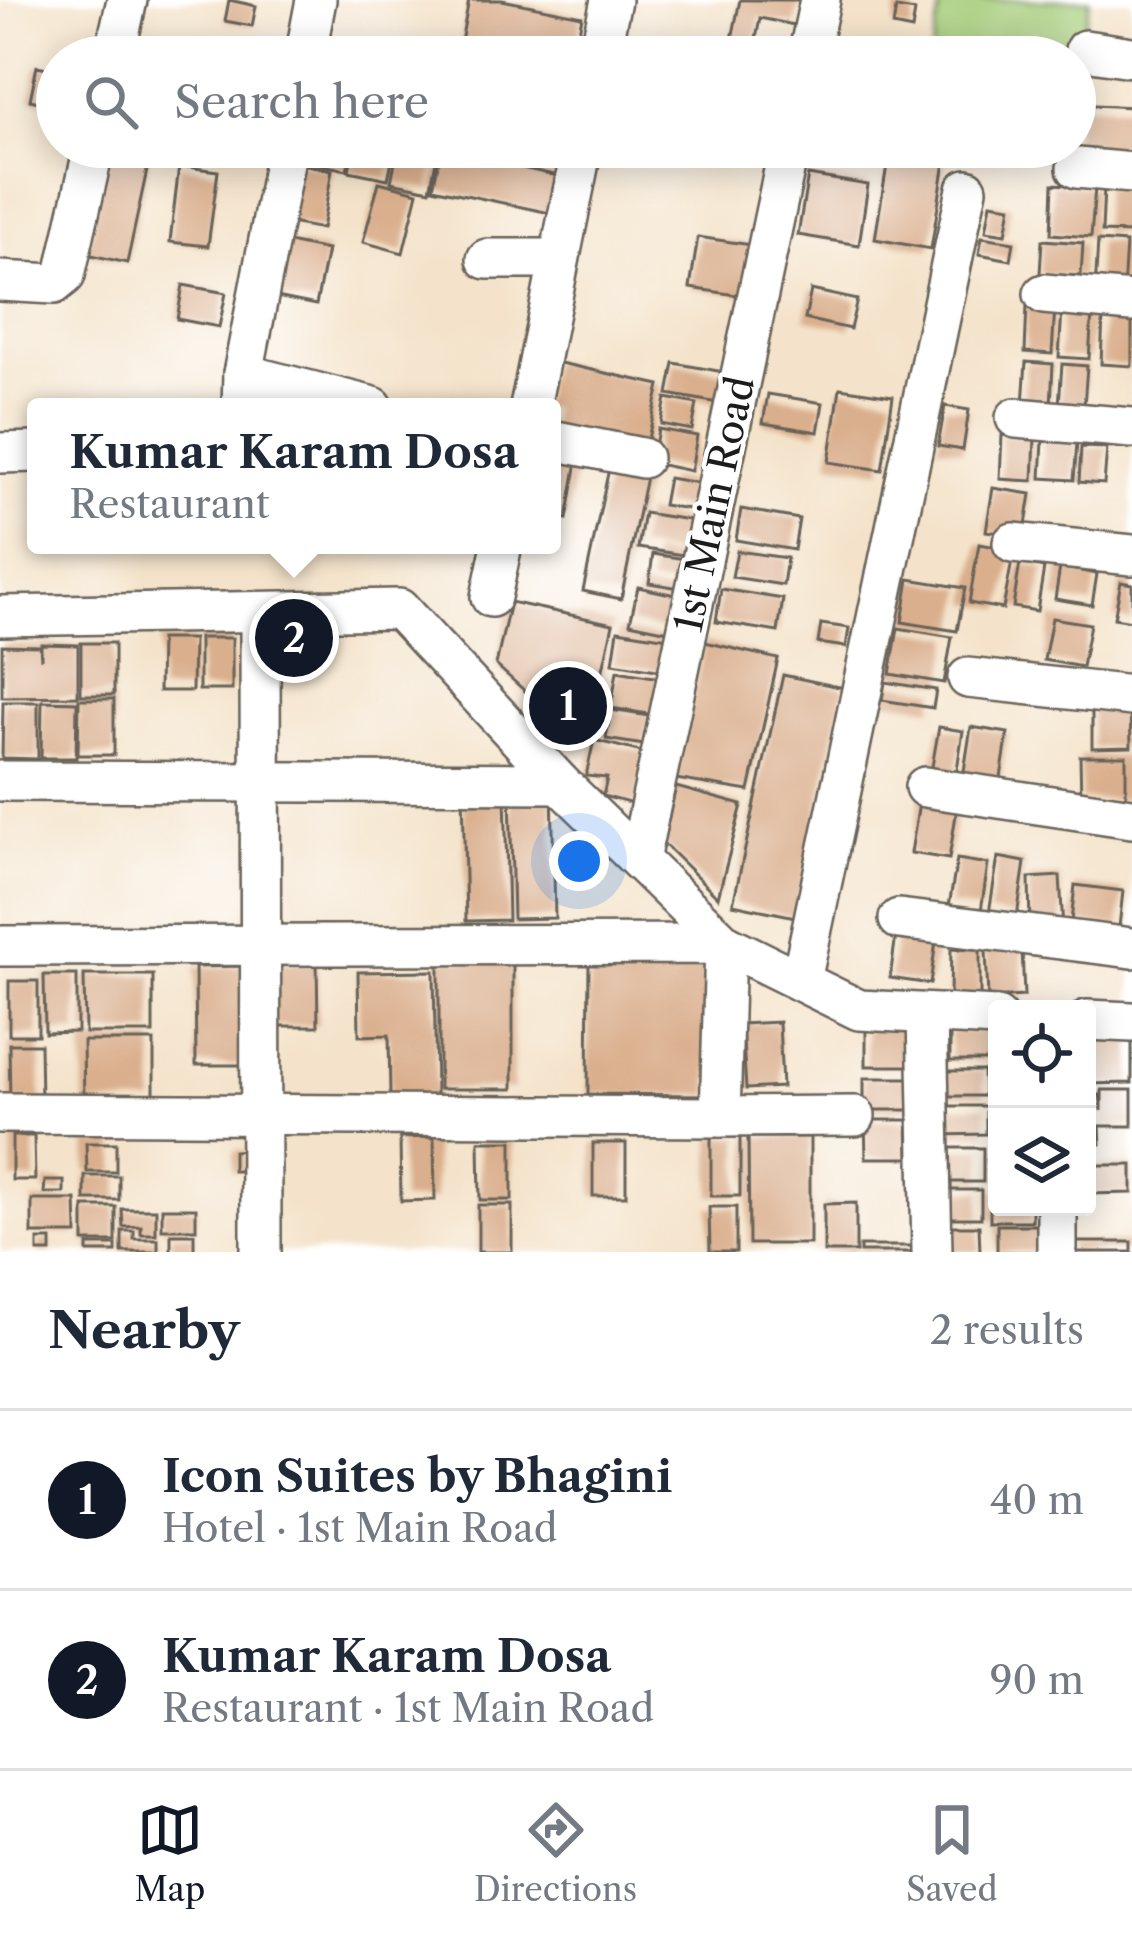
<!DOCTYPE html>
<meta charset="utf-8">
<style>
:root{--surface:#fff;--page:#f6f6f7;--text:#1f2937;--muted:#747a83;--line:#e0e1e3;--accent:#111827}
body{margin:0;font-family:"Libre Caslon Text",serif;background:var(--page);color:var(--text)}
.controls{position:absolute;right:36px;bottom:36px;display:grid;overflow:hidden;border-radius:12px;box-shadow:0 6px 30px #0003}
.controls button{width:108px;height:108px;display:grid;place-items:center;padding:0;border:0;border-bottom:3px solid var(--line);background:var(--surface);color:var(--text);font:60px sans-serif}
.you{position:absolute;left:579px;top:861px;width:42px;height:42px;margin:-30px;border:9px solid #fff;border-radius:50%;background:#1a73e8;box-shadow:0 0 0 18px #1a73e833}
.badge{display:grid;place-items:center;width:78px;height:78px;border-radius:50%;background:var(--accent);color:#fff;font-size:39px;font-weight:700}
.pin{position:absolute;translate:-50% -50%;border:6px solid #fff;box-shadow:0 3px 12px #0006}
.popup{position:absolute;left:27px;top:398px;width:534px;height:156px;box-sizing:border-box;display:grid;place-content:center;border-radius:12px;background:var(--surface);filter:drop-shadow(0 3px 9px #0005);font-size:39px;white-space:nowrap;color:var(--muted)}
.popup b{font-size:45px;color:var(--text)}
.popup::after{content:'';position:absolute;left:50%;top:100%;margin-left:-24px;border:24px solid transparent;border-top-color:var(--surface)}
.list{margin:0;padding:0;list-style:none}
h2{display:flex;justify-content:space-between;align-items:center;height:156px;margin:0;padding:0 48px;font-size:51px}
h2 small{font-size:39px;font-weight:400;color:var(--muted)}
.list li{display:grid;grid-template-columns:78px 1fr auto;gap:36px;align-items:center;box-sizing:border-box;height:180px;padding:0 48px;border-top:3px solid var(--line)}
.list b{display:block;font-size:45px;white-space:nowrap}
.list p{margin:0;font-size:39px;white-space:nowrap;color:var(--muted)}
.list em{font-size:39px;font-style:normal;color:var(--muted)}
.icon{flex:none;width:66px;height:66px;fill:none;stroke:currentColor;stroke-width:2;stroke-linecap:round;stroke-linejoin:round}
.map{position:relative;flex:none;width:1132px;height:1252px;overflow:hidden}
.search{position:absolute;background:var(--surface);box-shadow:0 6px 30px #0003;left:36px;right:36px;top:36px;height:132px;display:flex;align-items:center;gap:30px;box-sizing:border-box;padding:0 42px;border-radius:66px;color:var(--muted);font-size:45px}
.sheet{height:516px;background:var(--surface)}
nav{display:flex;justify-content:space-around;align-items:center;box-sizing:border-box;height:168px;border-top:3px solid var(--line);background:var(--surface);font-size:33px;color:var(--muted)}
nav a{display:grid;justify-items:center;gap:6px}
nav .on{color:var(--accent)}
.map>svg:first-child{display:block}
.green{fill:#a2ca75;stroke:#5f7348;stroke-width:3}
.building{fill:#daaf8d}
.lines{fill:none;stroke-linecap:round;stroke-linejoin:round}
.minor-casing{stroke:#686259;stroke-width:44}
.minor{stroke:#fff;stroke-width:39}
.labels{text-anchor:middle;stroke-width:9;stroke-linejoin:round;paint-order:stroke}
.street-label{font-size:39px;fill:#1c1c1c;stroke:#fff}
</style>
<div class="map">
<svg width="1132" height="1252" viewBox="0 0 1132 1252">
<rect width="100%" height="100%" fill="#fff"/>
<filter id="ink" filterUnits="userSpaceOnUse"><feTurbulence type="fractalNoise" baseFrequency=".00833" numOctaves="2"/><feDisplacementMap in="SourceGraphic" scale="24" xChannelSelector="R" yChannelSelector="G"/><feConvolveMatrix kernelMatrix="1 2 1 2 8 2 1 2 1" color-interpolation-filters="sRGB"/></filter>
<filter id="wash" filterUnits="userSpaceOnUse"><feTurbulence type="fractalNoise" baseFrequency=".004" numOctaves="4" result="noise"/><feDisplacementMap in="SourceGraphic" scale="48" xChannelSelector="R" yChannelSelector="G"/><feGaussianBlur stdDeviation="2.7" result="paint"/><feColorMatrix in="noise" values="0 0 0 0 0 0 0 0 0 0 0 0 0 0 0 0 0 1.4 0 .05"/><feComposite in="paint" operator="in"/></filter>
<g filter="url(#wash)">
<rect width="100%" height="100%" fill="#f4e3ca"/>
<path class="green" d="M942 0H1090L1075 75V57L931 55Z"/>
<g id="blocks">
<g class="building">
<path d="M229 0 256 6 252 26 225 21Z"/>
<path d="M469 0H502L582 16 574 57H458Z"/>
<path d="M740 0H800L794 25 760 18 754 49 731 44Z"/>
<path d="M896 8 915 11 912 30 893 26Z"/>
<path d="M37 66 57 70V106L30 100Z"/>
<path d="M1075 104 1132 107V160L1064 156V147H1075Z"/>
<path d="M110 147H152L127 263 87 254Z"/>
<path d="M312 147H352L347 170 308 162Z"/>
<path d="M354 147H395L388 179 349 171Z"/>
<path d="M398 147H439L430 190 391 182Z"/>
<path d="M479 147H557L554 164Z"/>
<path d="M441 150 558 176 550 213 433 188Z"/>
<path d="M889 153 945 162 931 249 875 239Z"/>
<path d="M296 163 332 170 322 229 285 222Z"/>
<path d="M179 166 218 171 208 246 170 242Z"/>
<path d="M808 175 868 185 859 245 798 235Z"/>
<path d="M379 182 418 192 403 253 363 242Z"/>
<path d="M1053 184 1095 187 1091 237 1051 234Z"/>
<path d="M1104 186 1132 188V233L1102 232Z"/>
<path d="M991 203 1011 206 1006 234 986 231Z"/>
<path d="M698 237 758 246 750 297 690 288Z"/>
<path d="M982 237 1014 242 1011 260 979 254Z"/>
<path d="M1042 240 1083 243 1081 276 1040 274Z"/>
<path d="M283 241 327 250 316 305 272 296Z"/>
<path d="M1098 241 1126 243 1123 292 1095 291Z"/>
<path d="M183 285 226 293 219 327 177 319Z"/>
<path d="M811 290 857 300 850 329 805 319Z"/>
<path d="M1027 305 1055 306 1052 354 1025 352Z"/>
<path d="M1062 310 1092 312 1089 359 1059 357Z"/>
<path d="M1103 314 1132 315V366L1101 364Z"/>
<path d="M551 361 660 385 645 452 552 431V407H541Z"/>
<path d="M1026 362 1053 364 1051 406 1023 404Z"/>
<path d="M674 363 729 373 724 404 668 394Z"/>
<path d="M1062 364 1087 366 1084 406 1059 405Z"/>
<path d="M840 388 893 396 882 470 829 462Z"/>
<path d="M768 394 823 403 818 432 763 423Z"/>
<path d="M666 398 697 404 692 430 661 424Z"/>
<path d="M945 406 969 410 963 450 938 446Z"/>
<path d="M658 429 697 436 691 471 652 463Z"/>
<path d="M1002 435 1035 438 1033 481 1000 479Z"/>
<path d="M1043 441 1077 443 1074 480 1041 478Z"/>
<path d="M1081 447 1107 448 1104 484 1079 482Z"/>
<path d="M552 457 577 461 567 519 552 517Z"/>
<path d="M611 459 648 467 621 599 583 591Z"/>
<path d="M668 478 699 483 695 510 663 505Z"/>
<path d="M993 488 1031 494 1024 537 986 531Z"/>
<path d="M741 509 799 519 794 550 736 540Z"/>
<path d="M644 513 696 521 690 556 638 548Z"/>
<path d="M979 544 1014 550 1003 609 969 603Z"/>
<path d="M737 551 787 558 783 585 732 577Z"/>
<path d="M653 554 685 559 680 588 649 583Z"/>
<path d="M1020 563 1044 568 1037 611 1013 607Z"/>
<path d="M1060 567 1097 574 1092 605 1055 599Z"/>
<path d="M909 579 965 588 957 631 902 622Z"/>
<path d="M1121 582 1132 584V621L1114 618Z"/>
<path d="M638 587 680 596 673 632 630 623Z"/>
<path d="M721 589 783 599 778 632 716 622Z"/>
<path d="M510 602 613 624 586 746 496 665Z"/>
<path d="M1052 618 1090 624 1082 667 1044 660Z"/>
<path d="M821 624 849 628 846 647 818 643Z"/>
<path d="M898 628 952 637 944 683 890 674Z"/>
<path d="M618 630 668 638 663 671 613 663Z"/>
<rect x="199" y="638" width="33" height="52"/>
<path d="M160 639H193L192 691H159Z"/>
<path d="M705 642 778 659 749 791 676 779Z"/>
<rect x="81" y="643" width="33" height="52"/>
<path d="M41 644 78 645V696L2 697V645L40 646 41 659Z"/>
<path d="M617 671 660 678 654 715 611 708Z"/>
<path d="M783 675 844 688 795 917 733 904Z"/>
<path d="M885 682 936 690 933 708 882 700Z"/>
<path d="M79 699H114V755H78Z"/>
<path d="M42 701 77 702 76 758H41Z"/>
<path d="M3 702H38V759L2 758Z"/>
<path d="M1092 705H1130L1131 747 1092 748Z"/>
<path d="M611 710 649 716 644 745 606 739Z"/>
<path d="M939 727 963 731 955 782 930 778Z"/>
<path d="M971 727 1008 733 999 790 962 784Z"/>
<path d="M594 740 646 753 636 805 603 796 607 778 586 776Z"/>
<path d="M1080 756H1126V799L1081 800Z"/>
<path d="M676 787 742 805 718 897 663 843Z"/>
<path d="M552 789 555 918 513 919 510 790Z"/>
<path d="M505 791 508 920 466 921 463 792Z"/>
<path d="M920 796 958 802 949 859 911 853Z"/>
<path d="M998 857 1025 862 1017 917 989 913Z"/>
<path d="M957 859 988 864 981 911 949 906Z"/>
<path d="M1060 876 1063 929 1030 930 1029 878Z"/>
<path d="M1075 885 1123 891 1119 927 1071 922Z"/>
<path d="M897 928 937 934 930 984 890 978Z"/>
<path d="M951 949H980V996H950Z"/>
<path d="M1022 949 1024 996 988 998 986 950Z"/>
<rect x="439" y="960" width="74" height="129"/>
<path d="M589 960 710 961 709 1095 588 1094Z"/>
<path d="M317 962 318 1026H274L273 963Z"/>
<path d="M244 966V1065H196L195 967Z"/>
<path d="M434 971 436 1095 390 1096 389 1035 359 1036 358 972Z"/>
<path d="M44 975H77V1032L45 1033Z"/>
<path d="M84 975H153V1033H85Z"/>
<rect x="9" y="981" width="29" height="54"/>
<path d="M911 1019 912 1066H866V1020Z"/>
<path d="M779 1022 782 1087 746 1089 742 1024Z"/>
<rect x="950" y="1031" width="40" height="30"/>
<path d="M1087 1033H1132V1083L1087 1084Z"/>
<path d="M83 1041H154V1103L84 1104Z"/>
<path d="M9 1044H40L41 1101H10Z"/>
<path d="M940 1071H983L984 1096H941Z"/>
<path d="M864 1078H911L912 1110H864Z"/>
<path d="M1102 1090H1132V1126H1100L1101 1144H1087V1095H1100L1102 1111Z"/>
<path d="M938 1106H986V1134L939 1135Z"/>
<path d="M865 1120H908L909 1158H866Z"/>
<path d="M12 1136H34L35 1180H12Z"/>
<path d="M434 1137 435 1200 401 1201 400 1138Z"/>
<rect x="711" y="1137" width="29" height="59"/>
<path d="M748 1137H810V1244H749Z"/>
<path d="M479 1141H512V1200H480Z"/>
<path d="M86 1143H116V1172H87Z"/>
<rect x="593" y="1143" width="33" height="53"/>
<rect x="939" y="1148" width="44" height="34"/>
<rect x="992" y="1148" width="5" height="33"/>
<path d="M244 1150 245 1171H233V1151Z"/>
<path d="M1087 1165H1132V1193L1087 1194Z"/>
<rect x="85" y="1176" width="34" height="24"/>
<path d="M45 1181H64V1193H44Z"/>
<path d="M940 1190H981V1218H941Z"/>
<path d="M990 1190H997V1207H1032V1221H990Z"/>
<path d="M32 1200H76L77 1234H32Z"/>
<path d="M856 1203V1252H824V1204Z"/>
<rect x="478" y="1205" width="34" height="47"/>
<rect x="84" y="1207" width="32" height="35"/>
<path d="M709 1207H736V1252H710Z"/>
<rect x="162" y="1208" width="34" height="21"/>
<path d="M122 1209H156V1234H141V1226L123 1227Z"/>
<path d="M997 1225H1037L1038 1252H997Z"/>
<path d="M941 1226H979L980 1252H942Z"/>
<path d="M122 1231H134V1239H158V1252H122Z"/>
<rect x="171" y="1234" width="23" height="18"/>
<rect x="38" y="1240" width="13" height="12"/>
<rect x="1070" y="1242" width="62" height="10"/>
<rect x="88" y="1245" width="28" height="7"/>
<rect x="860" y="1246" width="52" height="6"/>
</g>
</g>
</g>
<g filter="url(#ink)">
<use href="#blocks" fill-opacity="0" stroke="#686259" stroke-width="3"/>
<g class="lines">
<g class="minor-casing">
<g id="minor">
<path d="M1085 50 1132 57"/>
<path d="M114 57 127 0"/>
<path d="M305 57 316 0"/>
<path d="M599 57 611 0"/>
<path d="M808 57 820 0"/>
<path d="M1077 168 1132 173"/>
<path d="M487 259H559"/>
<path d="M0 281 54 284 65 275 94 147"/>
<path d="M1044 294 1132 302"/>
<path d="M243 374 373 407"/>
<path d="M242 407 243 374 287 147"/>
<path d="M530 407 582 147"/>
<path d="M1016 418 1132 428"/>
<path d="M552 440 642 458"/>
<path d="M0 453 36 452"/>
<path d="M1013 543 1132 555"/>
<path d="M491 597 502 545"/>
<path d="M260 612 261 1252"/>
<path d="M0 616 399 609 560 783 725 944 859 1010 997 1017"/>
<path d="M968 678 1132 696"/>
<path d="M0 781 560 783"/>
<path d="M925 787 1132 818"/>
<path d="M639 860 789 147"/>
<path d="M899 919 1132 948"/>
<path d="M0 946 725 944 720 1117 0 1113"/>
<path d="M801 981 967 189"/>
<path d="M927 1015 932 1252"/>
<path d="M1087 1020 1132 1022"/>
<path d="M720 1117 855 1116"/>
<path d="M1057 1207V1248"/>
</g>
</g>
<use href="#minor" class="minor"/>
</g>
</g>
<g class="labels">
<g class="street-label">
<text transform="translate(714 504) rotate(-78)" y="14">1st Main Road</text>
</g>
</g>
</svg>
<div class="controls">
<button><svg class="icon" aria-label="locate" viewBox="0 0 24 24"><circle cx="12" cy="12" r="6"/><path d="M12 2v4M12 18v4M2 12h4M18 12h4"/></svg></button>
<button><svg class="icon" aria-label="layers" viewBox="0 0 24 24"><path d="M12 4l9 5-9 5-9-5zM3 14l9 5 9-5"/></svg></button>
</div>
<div class="you"></div>
<div class="pin badge" style="left:568px;top:706px">1</div>
<div class="pin badge" style="left:294px;top:638px">2</div>
<div class="popup"><b>Kumar Karam Dosa</b>Restaurant</div>
<div class="search"><svg class="icon" aria-label="search" viewBox="0 0 24 24"><circle cx="10" cy="10" r="6"/><path d="M15 15l6 6"/></svg>Search here</div>
</div>
<section class="sheet">
<h2>Nearby<small>2 results</small></h2>
<ul class="list">
<li><span class="badge">1</span><div><b>Icon Suites by Bhagini</b><p>Hotel · 1st Main Road</p></div><em>40 m</em></li>
<li><span class="badge">2</span><div><b>Kumar Karam Dosa</b><p>Restaurant · 1st Main Road</p></div><em>90 m</em></li>
</ul>
</section>
<nav>
<a class="on"><svg class="icon" aria-label="map" viewBox="0 0 24 24"><path d="M3 6l6-2 6 2 6-2v14l-6 2-6-2-6 2zM9 4v14M15 6v14"/></svg>Map</a>
<a><svg class="icon" aria-label="directions" viewBox="0 0 24 24"><path d="M12 3l9 9-9 9-9-9zM9 14v-3h6M13 9l2 2-2 2"/></svg>Directions</a>
<a><svg class="icon" aria-label="saved" viewBox="0 0 24 24"><path d="M7 4h10v16l-5-4-5 4z"/></svg>Saved</a>
</nav>
